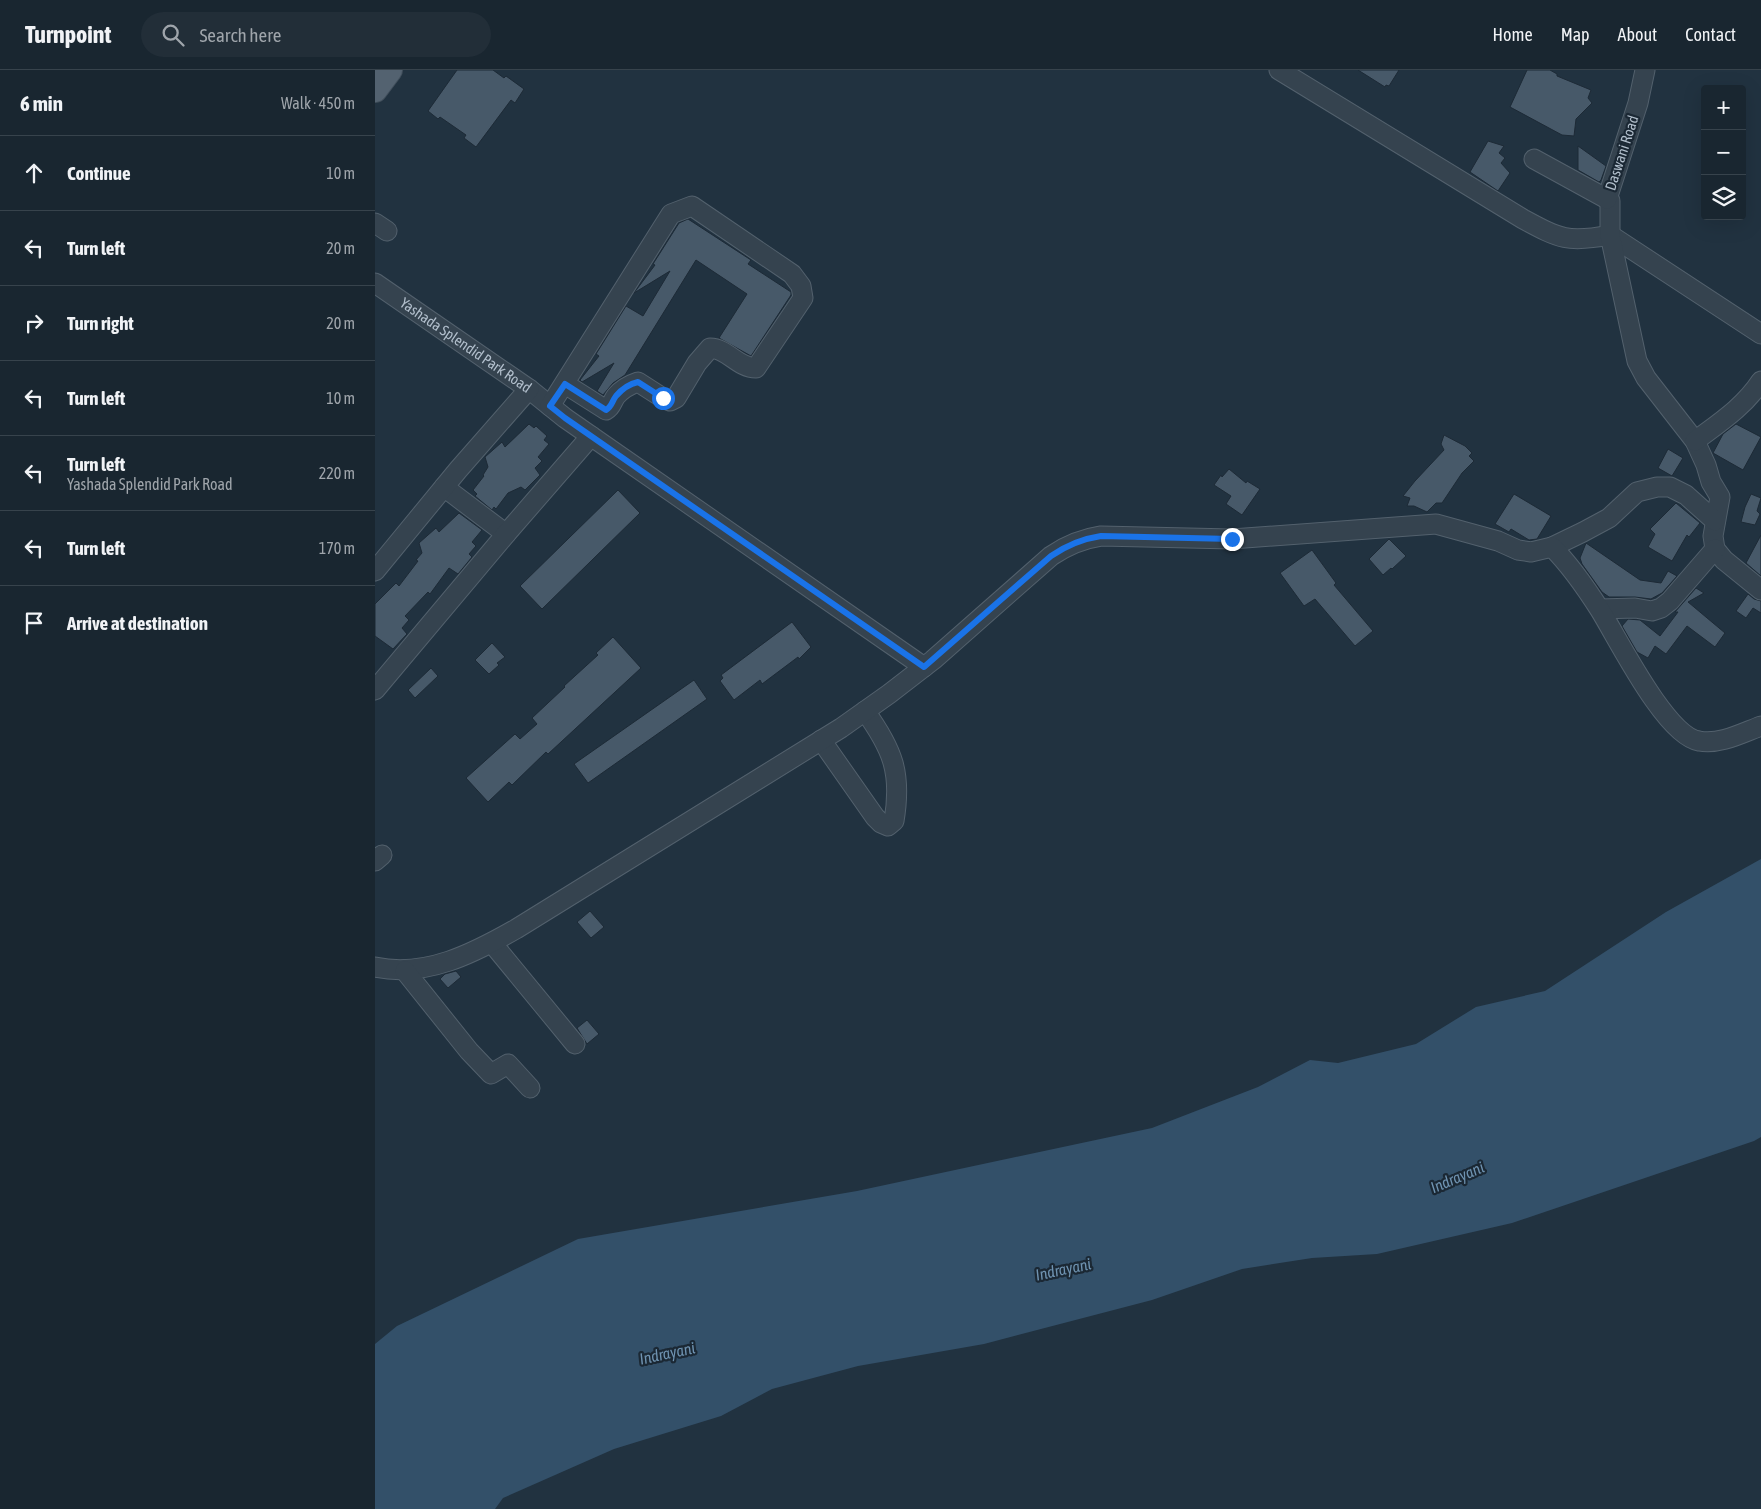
<!DOCTYPE html>
<meta charset="utf-8">
<style>
:root{--surface:#192630;--page:#222e38;--text:#f1f3f6;--muted:#9fa5ab;--line:#37434c}
body{margin:0;font-family:"Asap Condensed",sans-serif;background:var(--page);color:var(--text)}
.controls{position:absolute;right:15px;top:15px;display:grid;overflow:hidden;border-radius:5px;box-shadow:0 5px 20px #0002}
.controls button{width:45px;height:45px;display:grid;place-items:center;padding:0;border:0;border-bottom:1px solid var(--line);background:var(--surface);color:var(--text);font:25px sans-serif}
.stop{position:absolute;width:15px;height:15px;margin:-11px;border:4px solid #1a73e8;border-radius:50%;background:#fff}
.stop.end{background:#1a73e8;border-color:#fff;box-shadow:0 1px 5px #0008}
.list{margin:0;padding:0;list-style:none}
h2{display:flex;justify-content:space-between;align-items:center;height:65px;margin:0;padding:0 20px;font-size:21px}
h2 small{font-size:16px;font-weight:400;color:var(--muted)}
.list li{display:grid;grid-template-columns:32px 1fr auto;gap:15px;align-items:center;box-sizing:border-box;height:75px;padding:0 20px;border-top:1px solid var(--line)}
.list b{display:block;font-size:19px;white-space:nowrap}
.list p{margin:0;font-size:16px;white-space:nowrap;color:var(--muted)}
.list em{font-size:16px;font-style:normal;color:var(--muted)}
.icon{flex:none;width:28px;height:28px;fill:none;stroke:currentColor;stroke-width:2;stroke-linecap:round;stroke-linejoin:round}
.map{position:relative;flex:none;width:1386px;height:1439px;overflow:hidden}
header{display:flex;align-items:center;gap:30px;box-sizing:border-box;height:70px;padding:0 25px;background:var(--surface);border-bottom:1px solid var(--line)}
header strong{font-size:24px}
nav{display:flex;gap:28px;margin-inline-start:auto;font-size:18px}
.search{width:350px;height:45px;background:var(--page);display:flex;align-items:center;gap:12px;box-sizing:border-box;padding:0 18px;border-radius:28px;color:var(--muted);font-size:19px}
main{display:flex}
aside{flex:1;background:var(--surface)}
.map>svg:first-child{display:block}
.water{fill:#335069}
.building{fill:#475969;stroke:#1d2a36}
.lines{fill:none;stroke-linecap:round;stroke-linejoin:round}
.minor-casing{stroke:#53616d;stroke-width:21}
.major-casing{stroke:#414f5b;stroke-width:26}
.minor{stroke:#35434f;stroke-width:19}
.major{stroke:#536270;stroke-width:24}
.route{stroke:#1a73e8;stroke-width:6}
.labels{text-anchor:middle;stroke-width:4.5;stroke-linejoin:round;paint-order:stroke}
.street-label{font-size:15px;fill:#b1becb;stroke:#1b2834}
.water-label{font-size:16px;font-style:italic;fill:#6f93b1;stroke:#1b2834}
</style>
<header>
<strong>Turnpoint</strong>
<div class="search"><svg class="icon" aria-label="search" viewBox="0 0 24 24"><circle cx="10" cy="10" r="6"/><path d="M15 15l6 6"/></svg>Search here</div>
<nav><a>Home</a><a>Map</a><a>About</a><a>Contact</a></nav>
</header>
<main>
<aside>
<h2>6 min<small>Walk · 450 m</small></h2>
<ul class="list">
<li><svg class="icon" aria-label="ahead" viewBox="0 0 24 24"><path d="M12 20V5M6 11l6-6 6 6"/></svg><div><b>Continue</b></div><em>10 m</em></li>
<li><svg class="icon" aria-label="left" viewBox="0 0 24 24"><path d="M17 20v-9H6M10 6l-5 5 5 5"/></svg><div><b>Turn left</b></div><em>20 m</em></li>
<li><svg class="icon" aria-label="right" viewBox="0 0 24 24"><path d="M7 20v-9h11M14 6l5 5-5 5"/></svg><div><b>Turn right</b></div><em>20 m</em></li>
<li><svg class="icon" aria-label="left" viewBox="0 0 24 24"><path d="M17 20v-9H6M10 6l-5 5 5 5"/></svg><div><b>Turn left</b></div><em>10 m</em></li>
<li><svg class="icon" aria-label="left" viewBox="0 0 24 24"><path d="M17 20v-9H6M10 6l-5 5 5 5"/></svg><div><b>Turn left</b><p>Yashada Splendid Park Road</p></div><em>220 m</em></li>
<li><svg class="icon" aria-label="left" viewBox="0 0 24 24"><path d="M17 20v-9H6M10 6l-5 5 5 5"/></svg><div><b>Turn left</b></div><em>170 m</em></li>
<li><svg class="icon" aria-label="arrive" viewBox="0 0 24 24"><path d="M6 21V4h12l-3 4 3 4H6"/></svg><div><b>Arrive at destination</b></div></li>
</ul>
</aside>
<div class="map">
<svg width="1386" height="1439" viewBox="0 0 1386 1439">
<rect width="100%" height="100%" fill="#213240"/>
<path class="water" d="M1386 789V1067L1379 1071 1137 1153 1002 1184 937 1188 867 1199 777 1230 609 1274 483 1296 397 1319 346 1346 239 1379 128 1428 120 1439H0V1274L22 1256 203 1169 482 1121 777 1058 883 1017 935 990 963 993 1041 974 1101 937 1170 921 1291 842Z"/>
<g class="building">
<path d="M82 0H118L129 8 131 6 149 19 140 33 136 30 101 77 89 68 91 65 65 47 63 49 53 41Z"/>
<path d="M983 0H1024L1014 16 1011 15 1010 17Z"/>
<path d="M1152 0H1175L1182 4V6L1216 20 1213 28 1217 33 1201 49 1199 66 1187 65 1135 37Z"/>
<path d="M1113 71 1129 76 1124 83 1130 88 1126 93 1135 103 1123 121 1095 102Z"/>
<path d="M1203 76 1231 96 1226 110 1224 112 1203 100Z"/>
<path d="M313 149 376 190 373 194 416 222V225L376 286 344 268 372 224 321 190 250 305 238 313 228 325 222 321 239 293 207 312 205 310 224 286 221 284 251 236 268 246 295 201 259 223 280 195 278 194 304 153Z"/>
<path d="M154 354 159 358 161 356 172 366 169 370 174 374 163 387 167 391 160 398 165 405 150 420 146 417 133 423 121 439 119 437 117 440 100 426 102 424 98 420 109 406 108 405 113 397 110 387 127 372 130 377Z"/>
<path d="M1361 354 1386 367 1368 400 1338 383 1348 364Z"/>
<path d="M1069 365 1090 376 1097 383 1094 386 1099 391 1087 403 1067 433H1061L1052 442 1039 436H1032L1035 428 1028 426 1040 411 1069 380 1066 374Z"/>
<path d="M1293 379 1308 388 1297 406 1283 398Z"/>
<path d="M854 399 871 413 872 411 885 419 867 445 851 434 856 426 839 415 846 405 847 407Z"/>
<path d="M243 420 265 443 167 539 145 516Z"/>
<path d="M1139 424 1176 446 1162 469 1154 470 1136 459 1134 462 1120 454Z"/>
<path d="M1376 424 1386 428 1382 441 1385 444 1380 455 1366 452 1370 437Z"/>
<path d="M1301 433 1325 453 1314 467 1312 465 1297 491 1273 477 1280 464 1275 459Z"/>
<path d="M84 443 107 460 97 472 101 476 94 484 97 487 83 504 74 498 55 524 53 522 30 546 34 550 27 558 32 564 18 579 0 566V534L21 513 24 516 43 491 41 490 47 483 44 473 61 458 64 462Z"/>
<path d="M1386 465V506L1371 493Z"/>
<path d="M1014 469 1031 486 1017 499 1016 498 1008 505 994 489Z"/>
<path d="M1211 473 1265 510 1286 513 1293 501 1302 506 1287 523 1276 529 1260 527H1234L1227 522 1207 494 1205 488Z"/>
<path d="M937 480 961 513 959 515 998 561 980 576 940 529 929 536 905 503Z"/>
<path d="M1321 518 1329 523 1313 532 1350 563 1340 577 1312 556 1291 584 1280 576 1273 588 1262 582 1247 556 1253 549 1265 550 1285 566 1303 542H1300Z"/>
<path d="M1373 524 1379 529 1386 531V543L1378 538 1371 548 1361 541Z"/>
<path d="M417 552 436 577 424 589 423 587 387 614 385 610 359 630 345 611 348 608 346 605Z"/>
<path d="M238 567 266 598 173 684 171 682 137 715 134 712 113 732 91 708 140 664 145 669 162 654 157 648 190 617 189 616 223 585 221 583Z"/>
<path d="M117 573 130 587 122 593 124 595 114 604 100 590Z"/>
<path d="M56 598 63 606 40 628 33 620Z"/>
<path d="M319 610 332 629 213 713 199 694Z"/>
<path d="M215 841 229 857 216 868 202 852Z"/>
<path d="M81 901 86 907 73 918 65 909 70 904Z"/>
<path d="M212 950 224 964 212 974 202 958Z"/>
</g>
<g class="lines">
<g class="minor-casing">
<g id="minor">
<path d="M904 0 1148 149C1185 169 1193 173 1235 165L1386 264"/>
<path d="M1270 0 1263 33 1232 129 1235 131V165L1262 291 1271 308 1320 371 1331 395 1336 412 1345 427 1338 466 1340 479 1349 490 1386 520"/>
<path d="M1159 89 1232 129"/>
<path d="M0 153 12 161"/>
<path id="s1" d="M0 213 154 319 190 348 549 597"/>
<path d="M175 336 296 144 317 136 417 204 426 216 428 228 381 298C363 298 352 278 335 278L322 293 301 328 295 331 288 328 263 312C254 315 247 319 241 326 237 331 237 337 231 340L190 314"/>
<path d="M1320 371C1344 353 1369 337 1386 311"/>
<path d="M69 417 131 464"/>
<path d="M1177 477 1208 462 1234 448 1262 422 1282 417H1295L1311 425 1340 451"/>
<path d="M0 501 83 400 154 319"/>
<path d="M1225 539 1260 538 1277 541 1286 538 1295 531 1340 479"/>
<path d="M0 620 131 464 216 366"/>
<path d="M446 670 500 747 506 753 513 756 519 751C527 703 518 680 490 641"/>
<path d="M0 791 7 785"/>
<path d="M117 873 200 974"/>
<path d="M0 897C51 908 99 883 141 859L466 658 514 624 558 590 676 486C692 475 706 469 726 466L857 469 1061 454 1123 471 1143 480 1156 482 1177 477C1195 495 1211 518 1225 540 1243 569 1291 666 1324 671 1345 675 1367 663 1386 656"/>
<path d="M30 901 94 981 116 1004 133 994 155 1018"/>
</g>
</g>
<g class="major-casing">
<path id="major" d="M0 20 15 0"/>
</g>
<use href="#minor" class="minor"/>
<use href="#major" class="major"/>
</g>
<g class="lines">
<path class="route" d="M288 328 263 312C254 314 247 319 241 326 237 331 237 337 231 340L190 314 175 336 190 348 549 597 676 486C692 475 706 469 726 466L857 469"/>
</g>
<g class="labels">
<g class="street-label">
<text transform="translate(1247 83) rotate(-72)" y="5">Daswani Road</text>
<text dy="5" stroke="none"><textPath href="#s1" startOffset="110">Yashada Splendid Park Road</textPath></text>
</g>
<g class="water-label">
<text transform="translate(1082 1107) rotate(-23)" y="6">Indrayani</text>
<text transform="translate(688 1199) rotate(-12)" y="6">Indrayani</text>
<text transform="translate(292 1283) rotate(-12)" y="6">Indrayani</text>
</g>
</g>
</svg>
<div class="controls">
<button>+</button>
<button>−</button>
<button><svg class="icon" aria-label="layers" viewBox="0 0 24 24"><path d="M12 4l9 5-9 5-9-5zM3 14l9 5 9-5"/></svg></button>
</div>
<div class="stop" style="left:288px;top:328px"></div>
<div class="stop end" style="left:857px;top:469px"></div>
</div>
</main>
